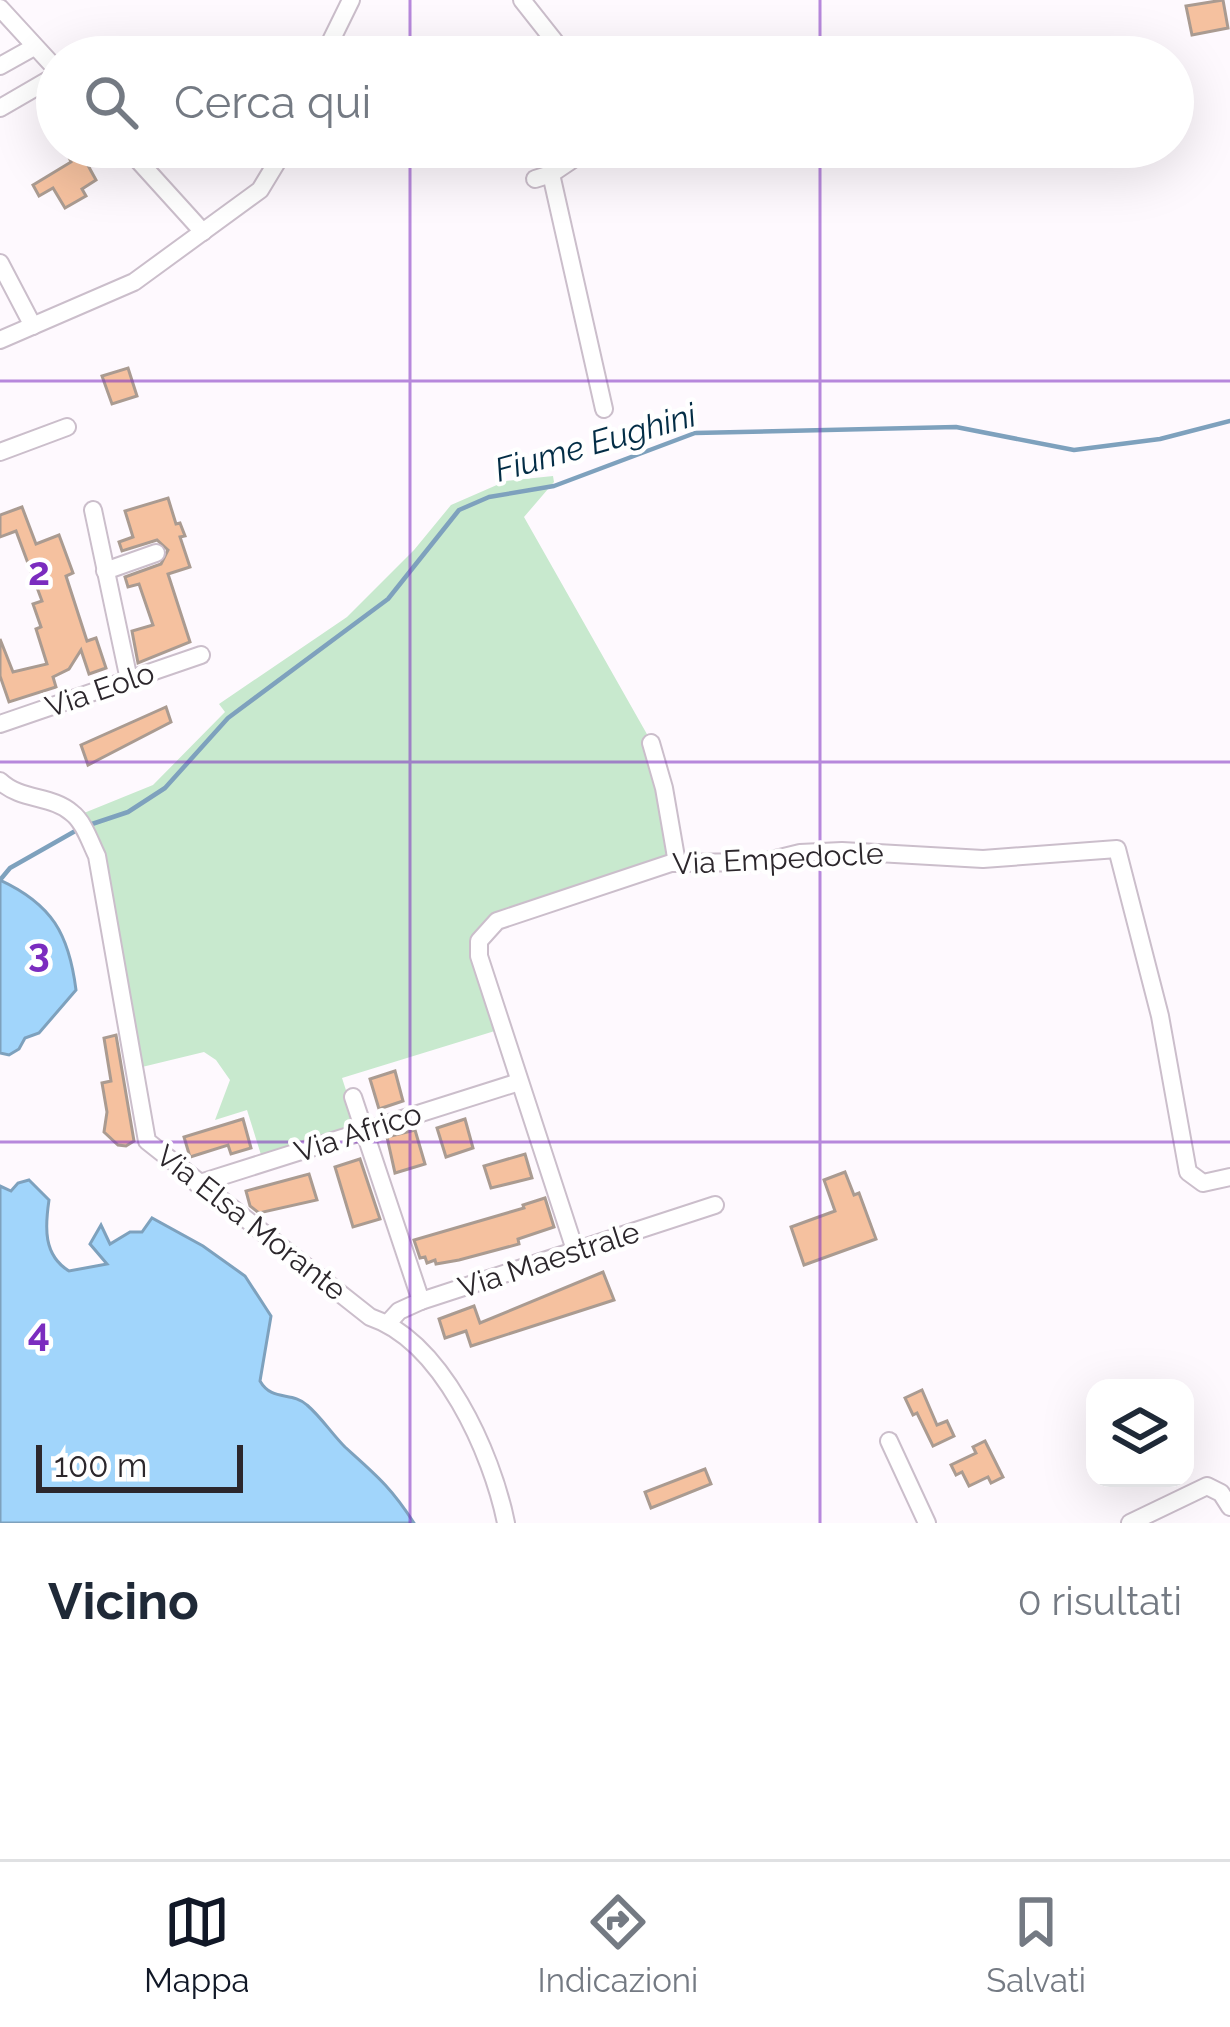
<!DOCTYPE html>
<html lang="it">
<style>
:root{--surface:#fff;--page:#f6f6f7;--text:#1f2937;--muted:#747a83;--line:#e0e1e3;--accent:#111827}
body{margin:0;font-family:Raleway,sans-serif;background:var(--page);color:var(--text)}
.controls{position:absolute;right:36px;bottom:36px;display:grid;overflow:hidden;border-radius:24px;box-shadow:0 12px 48px #0002}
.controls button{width:108px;height:108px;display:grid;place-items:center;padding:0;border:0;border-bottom:3px solid var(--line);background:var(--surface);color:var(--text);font:60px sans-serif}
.scale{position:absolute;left:36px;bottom:30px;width:207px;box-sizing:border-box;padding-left:12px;border:6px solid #2c272c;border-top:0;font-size:33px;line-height:42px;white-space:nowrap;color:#2c272c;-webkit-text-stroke:9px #fff;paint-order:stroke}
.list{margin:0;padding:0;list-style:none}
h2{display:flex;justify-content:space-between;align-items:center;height:156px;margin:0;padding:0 48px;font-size:51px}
h2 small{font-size:39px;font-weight:400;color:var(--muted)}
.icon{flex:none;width:66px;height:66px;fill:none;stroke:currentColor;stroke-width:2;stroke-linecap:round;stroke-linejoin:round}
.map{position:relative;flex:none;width:1230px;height:1523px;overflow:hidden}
.search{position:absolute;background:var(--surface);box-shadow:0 12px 48px #0002;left:36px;right:36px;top:36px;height:132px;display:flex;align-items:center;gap:30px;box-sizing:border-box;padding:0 42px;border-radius:66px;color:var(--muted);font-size:45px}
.sheet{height:336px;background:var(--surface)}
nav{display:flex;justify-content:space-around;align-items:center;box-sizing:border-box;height:168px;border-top:3px solid var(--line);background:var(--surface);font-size:33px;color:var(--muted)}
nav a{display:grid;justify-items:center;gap:6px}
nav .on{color:var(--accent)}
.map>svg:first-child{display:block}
.green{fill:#c8e9ce}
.water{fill:#a1d5fb;stroke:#7ea1bd;stroke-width:3}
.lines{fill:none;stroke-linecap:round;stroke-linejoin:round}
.stream{stroke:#7ea1bd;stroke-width:4.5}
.building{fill:#f5c19f;stroke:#aa9b91;stroke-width:3}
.minor-casing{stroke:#cbbecb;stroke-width:20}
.minor{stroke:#fff;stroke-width:16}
.grid{fill:none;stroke:#7b2cbf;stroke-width:3;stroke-opacity:0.55}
.labels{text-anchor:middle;stroke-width:9;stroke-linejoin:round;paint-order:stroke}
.street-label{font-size:30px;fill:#2c272c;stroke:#fff}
.water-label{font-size:33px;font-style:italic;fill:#032d46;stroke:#fff}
.grid-label{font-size:39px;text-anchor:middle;font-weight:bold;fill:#7b2cbf;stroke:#fff;stroke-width:9;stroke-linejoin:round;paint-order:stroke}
</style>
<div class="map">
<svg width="1230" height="1523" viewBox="0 0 1230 1523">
<rect width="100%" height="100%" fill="#fef9fe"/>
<path class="green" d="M553 476 554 482 524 517 648 736 668 849 665 859 479 930 498 1030 342 1078 358 1127 262 1158 247 1110 215 1120 230 1080 216 1060 204 1052 142 1067 108 868 84 813 153 785 225 712 219 704 347 617 414 550 451 505 506 481Z"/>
<g class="water">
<path d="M0 880C52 904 69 934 76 990L39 1033 25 1038 19 1049 9 1055 0 1053Z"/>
<path d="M29 1180 49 1200C45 1227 43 1255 69 1271L107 1264 90 1244 101 1225 110 1244 130 1232H142L152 1218 203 1246 245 1276 271 1316 260 1381C272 1402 292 1391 307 1405 321 1417 332 1434 345 1447 376 1475 391 1487 414 1523H0V1186L11 1191 18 1183Z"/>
</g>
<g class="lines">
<g class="stream">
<path d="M92 824 128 812 165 788 228 718 388 599 459 510 489 497 554 486 695 433 956 427 1074 450 1160 439 1230 421"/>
<path d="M0 880 10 868 77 830"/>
</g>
</g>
<g class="building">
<path d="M1223 0 1228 28 1192 35 1186 6Z"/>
<path d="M79 149 96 180 82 189 86 196 65 208 53 188 39 196 33 185 71 162 68 155Z"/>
<path d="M128 368 137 396 112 404 102 376Z"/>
<path d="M168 498 176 524 180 523 185 536 180 537 190 567 168 574 190 642 138 663 132 631 153 625 139 584 128 587 125 577 161 564 168 550 157 540 122 551 119 542 133 537 125 511Z"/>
<path d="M22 507 36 544 59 535 73 573 66 576 87 641 96 638 106 668 89 674 81 650 69 669 53 677 56 687 9 702 0 676V639L13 672 47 664 36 629 41 627 33 604 42 601 16 531 0 537V515Z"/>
<path d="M166 707 171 722 88 765 81 745Z"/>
<path d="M116 1035 134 1141 126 1146 118 1145 104 1132 107 1112 102 1083 111 1081 104 1038Z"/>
<path d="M395 1071 403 1101 379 1109 370 1079Z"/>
<path d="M243 1119 251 1148 231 1154 228 1145 190 1157 184 1137Z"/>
<path d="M465 1119 473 1148 446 1157 437 1128Z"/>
<path d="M415 1130 425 1164 395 1173 387 1137Z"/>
<path d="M525 1154 532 1178 491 1188 484 1166Z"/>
<path d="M360 1159 380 1219 353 1227 335 1167Z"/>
<path d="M845 1172 854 1195 859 1193 876 1239 804 1265 791 1227 835 1211 824 1180Z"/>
<path d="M309 1174 317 1200 259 1213 250 1206 246 1191Z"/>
<path d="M545 1198 554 1227 518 1239 519 1244 459 1260 436 1264 435 1260 427 1263 425 1257 420 1258 414 1240 524 1208 523 1205Z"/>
<path d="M603 1272 614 1300 471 1346 466 1331 445 1338 439 1319 474 1306 480 1323Z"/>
<path d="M922 1390 937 1425 947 1421 954 1436 933 1446 917 1413 913 1415 905 1398Z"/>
<path d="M985 1441 1003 1477 991 1483 988 1477 969 1486 962 1472 956 1475 951 1465 976 1453 973 1447Z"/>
<path d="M705 1469 711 1484 651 1508 645 1492Z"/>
</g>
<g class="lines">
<g class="minor-casing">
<g id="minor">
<path d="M522 0 567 57"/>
<path d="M0 8 57 70"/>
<path d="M323 57 351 0"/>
<path d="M0 66 34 47"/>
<path d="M0 108 57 75"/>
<path d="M126 147 203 232"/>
<path d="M551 174 604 409"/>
<path d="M535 179 551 174 591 147"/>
<path d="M0 263 33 326"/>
<path d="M0 340 134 282 260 190 286 147"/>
<path d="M0 452 67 427"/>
<path d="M93 510 129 680"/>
<path d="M105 571 156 553"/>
<path d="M0 724 201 655"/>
<path d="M651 743 664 788 677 863"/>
<path d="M0 781C21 801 52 795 72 813 84 822 90 842 97 856L147 1141 370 1317C442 1341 492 1453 506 1523"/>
<path d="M353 1097 421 1301"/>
<path d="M197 1184 519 1082"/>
<path d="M576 1253 479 956V941L497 921 671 863 763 862 800 853 842 851 983 859 1117 849 1160 1016 1188 1172 1203 1183 1230 1177"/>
<path d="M388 1323 399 1311 421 1301 715 1205"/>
<path d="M889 1441 927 1523"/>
<path d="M1130 1523 1207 1486 1221 1493 1230 1507"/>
</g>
</g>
<use href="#minor" class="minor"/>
</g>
<path class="grid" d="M410 0V57M820 0V57M410 147V1523M820 147V1523M0 381H1230M0 762H1230M0 1142H1230"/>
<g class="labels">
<g class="street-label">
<text transform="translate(100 690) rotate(-19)" y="10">Via Eolo</text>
<text transform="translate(778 859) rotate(-3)" y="10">Via Empedocle</text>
<text transform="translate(358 1133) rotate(-18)" y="10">Via Africo</text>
<text transform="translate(251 1223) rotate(38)" y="10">Via Elsa Morante</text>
<text transform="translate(549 1260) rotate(-18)" y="10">Via Maestrale</text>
</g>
<g class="water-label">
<text transform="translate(595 442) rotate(-16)" y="12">Fiume Eughini</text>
</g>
</g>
<g class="grid-label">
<text x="39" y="585">2</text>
<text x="39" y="966">3</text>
<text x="39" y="1346">4</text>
</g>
</svg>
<div class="controls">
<button><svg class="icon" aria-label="layers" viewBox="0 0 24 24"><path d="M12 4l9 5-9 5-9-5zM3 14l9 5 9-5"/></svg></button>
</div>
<div class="scale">100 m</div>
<div class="search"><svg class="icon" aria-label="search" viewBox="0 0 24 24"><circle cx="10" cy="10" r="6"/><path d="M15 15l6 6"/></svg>Cerca qui</div>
</div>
<section class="sheet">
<h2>Vicino<small>0 risultati</small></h2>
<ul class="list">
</ul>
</section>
<nav>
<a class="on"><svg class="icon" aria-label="map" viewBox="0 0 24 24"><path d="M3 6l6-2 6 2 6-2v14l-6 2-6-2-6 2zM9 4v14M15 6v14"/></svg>Mappa</a>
<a><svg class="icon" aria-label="directions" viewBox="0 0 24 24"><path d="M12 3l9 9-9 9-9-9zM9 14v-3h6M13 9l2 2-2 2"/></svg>Indicazioni</a>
<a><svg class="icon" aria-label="saved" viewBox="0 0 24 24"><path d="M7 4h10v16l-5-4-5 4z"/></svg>Salvati</a>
</nav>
